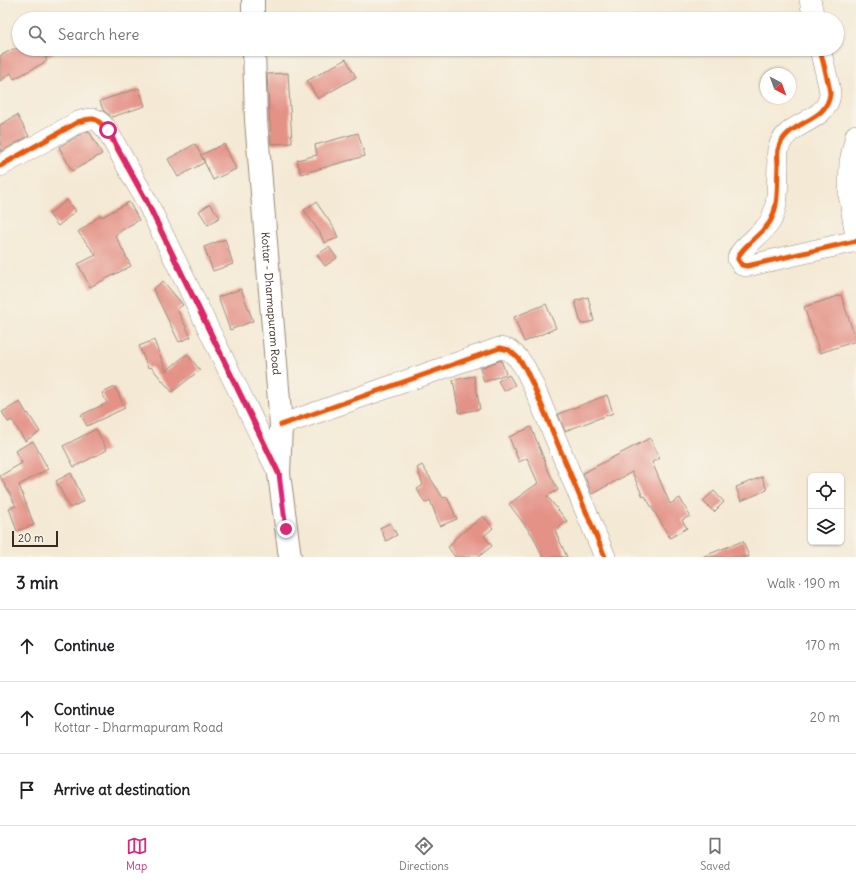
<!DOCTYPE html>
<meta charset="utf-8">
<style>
:root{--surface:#fff;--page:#f6f6f6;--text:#202124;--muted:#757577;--line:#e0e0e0;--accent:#db2777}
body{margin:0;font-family:Delius,sans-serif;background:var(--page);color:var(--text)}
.controls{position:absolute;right:12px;bottom:12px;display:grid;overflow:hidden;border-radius:6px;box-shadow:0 1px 3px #0004}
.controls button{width:36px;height:36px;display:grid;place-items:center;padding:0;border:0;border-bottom:1px solid var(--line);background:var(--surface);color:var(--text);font:20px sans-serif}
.compass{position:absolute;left:760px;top:68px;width:36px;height:36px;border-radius:50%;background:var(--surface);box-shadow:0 1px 3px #0004;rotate:139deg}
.scale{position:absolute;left:12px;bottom:10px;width:46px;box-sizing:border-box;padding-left:4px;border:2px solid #3b2a1e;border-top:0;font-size:11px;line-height:14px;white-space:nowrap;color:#3b2a1e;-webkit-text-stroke:3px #f7f3e8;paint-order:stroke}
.stop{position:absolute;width:12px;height:12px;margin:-9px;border:3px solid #db2777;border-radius:50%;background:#fff}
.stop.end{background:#db2777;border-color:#fff;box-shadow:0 1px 4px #0008}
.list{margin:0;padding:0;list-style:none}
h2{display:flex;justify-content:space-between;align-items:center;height:52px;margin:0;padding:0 16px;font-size:17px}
h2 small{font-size:13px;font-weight:400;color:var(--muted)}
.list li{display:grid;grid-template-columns:26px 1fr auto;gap:12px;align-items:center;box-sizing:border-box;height:72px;padding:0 16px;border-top:1px solid var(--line)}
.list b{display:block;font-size:15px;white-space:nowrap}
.list p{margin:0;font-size:13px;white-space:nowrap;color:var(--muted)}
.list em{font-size:13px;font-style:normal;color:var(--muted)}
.icon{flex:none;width:22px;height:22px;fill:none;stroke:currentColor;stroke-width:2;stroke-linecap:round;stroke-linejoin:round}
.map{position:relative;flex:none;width:856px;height:557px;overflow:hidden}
.search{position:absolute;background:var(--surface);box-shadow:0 1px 3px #0004;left:12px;right:12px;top:12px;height:44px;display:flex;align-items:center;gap:10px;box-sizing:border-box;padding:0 14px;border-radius:22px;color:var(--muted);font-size:15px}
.sheet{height:268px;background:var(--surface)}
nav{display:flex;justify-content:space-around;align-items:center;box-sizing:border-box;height:56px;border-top:1px solid var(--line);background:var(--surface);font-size:11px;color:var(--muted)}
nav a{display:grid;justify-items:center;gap:2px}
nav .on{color:var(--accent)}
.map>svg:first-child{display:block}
.building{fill:#e49186}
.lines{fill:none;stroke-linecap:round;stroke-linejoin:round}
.minor-casing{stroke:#988a79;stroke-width:22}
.major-casing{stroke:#988a79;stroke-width:24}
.minor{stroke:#fff;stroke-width:21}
.major{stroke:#fff;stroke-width:22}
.cycleway-casing{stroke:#f7f3e8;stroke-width:8}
.cycleway{stroke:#e8590c;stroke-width:5}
.route{stroke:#db2777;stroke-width:5}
.labels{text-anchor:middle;stroke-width:3;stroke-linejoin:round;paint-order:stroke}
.street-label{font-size:11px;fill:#3b2a1e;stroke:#f7f3e8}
</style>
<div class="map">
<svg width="856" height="557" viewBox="0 0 856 557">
<rect width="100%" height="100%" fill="#f7f3e8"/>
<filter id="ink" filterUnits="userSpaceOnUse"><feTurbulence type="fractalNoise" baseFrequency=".025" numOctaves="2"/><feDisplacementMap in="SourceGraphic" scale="8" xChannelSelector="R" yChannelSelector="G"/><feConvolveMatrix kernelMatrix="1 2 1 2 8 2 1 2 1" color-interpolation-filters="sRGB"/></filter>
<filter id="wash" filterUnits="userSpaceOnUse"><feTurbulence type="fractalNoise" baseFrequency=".012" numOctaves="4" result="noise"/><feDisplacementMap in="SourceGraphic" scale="16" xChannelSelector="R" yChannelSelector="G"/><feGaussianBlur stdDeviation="0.9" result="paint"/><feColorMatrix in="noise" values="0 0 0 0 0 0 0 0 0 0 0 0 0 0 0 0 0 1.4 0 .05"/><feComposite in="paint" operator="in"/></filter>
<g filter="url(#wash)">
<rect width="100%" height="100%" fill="#f4e9d4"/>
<g id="blocks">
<g class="building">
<path d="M13 49H62L45 58 47 61 14 79 11 73 0 81V56Z"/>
<path d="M346 59 356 77 318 99 307 81Z"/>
<path d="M288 73 292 143 271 144 267 74Z"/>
<path d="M139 88 145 106 112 117 103 110 100 101Z"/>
<path d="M17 115 29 136 0 152V125Z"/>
<path d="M89 131 102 154 72 171 59 147 83 133Z"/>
<path d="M358 133 365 156 301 174 297 160 317 155 315 145Z"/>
<path d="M195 144 205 162 178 177 168 159Z"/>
<path d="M224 144 236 169 213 180 201 155Z"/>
<path d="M67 200 76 211 58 226 49 214Z"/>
<path d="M129 202 139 220 125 228 115 235 131 266 90 287 78 264 96 255 78 232 101 215 102 217Z"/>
<path d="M316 202 334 228 338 238 324 243 320 233 304 210Z"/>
<path d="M210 204 220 217 208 225 199 211Z"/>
<path d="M225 239 233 264 213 271 204 247Z"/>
<path d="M329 247 337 258 325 266 317 255Z"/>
<path d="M163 281 183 305 177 309 191 337 179 342 153 289Z"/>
<path d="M241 289 253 321 230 330 218 297Z"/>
<path d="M841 295 856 341 820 353 804 307Z"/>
<path d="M588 297 594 321 581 324 575 301Z"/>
<path d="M546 304 556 328 524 342 514 317Z"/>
<path d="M154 340 166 371 187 354 200 370 172 392 151 367 148 368 139 346Z"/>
<path d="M501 360 506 374 484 382 480 368Z"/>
<path d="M509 375 515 385 504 391 498 381Z"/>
<path d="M474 376 480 409 459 413 453 380Z"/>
<path d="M115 387 125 408 87 426 81 415 107 403 102 393Z"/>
<path d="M607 395 613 413 565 431 558 414Z"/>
<path d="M20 402 27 414 28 413 40 432 25 441 12 420 8 422 2 412Z"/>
<path d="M531 427 546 464H545L558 490 547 496 567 521 555 531 567 557H543L533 536 509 504 538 483 527 458 519 462 509 437Z"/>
<path d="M96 429 107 450 74 467 63 446Z"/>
<path d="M650 438 660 458 652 462 670 504 680 498 690 516 682 520 687 528 670 538 645 496 643 497 632 472 592 494 583 473Z"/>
<path d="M33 441 48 469 19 485 34 525 17 531 9 508 16 506 0 476 22 463 15 451Z"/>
<path d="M422 465 443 498 447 497 457 519 440 526 430 500 425 503 417 489 423 485 417 468Z"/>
<path d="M71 473 84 501 70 508 56 481Z"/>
<path d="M762 477 767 490 741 501 736 487Z"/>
<path d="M714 491 724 502 714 512 703 501Z"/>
<path d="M483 516 493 528 484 536 492 546 478 557H455L448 547 454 542 453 540Z"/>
<path d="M390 523 397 535 386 541 380 528Z"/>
<path d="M743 541 749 557H704V556Z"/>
</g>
</g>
</g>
<g filter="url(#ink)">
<use href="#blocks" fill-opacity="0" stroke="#988a79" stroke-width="1"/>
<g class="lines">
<g class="minor-casing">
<g id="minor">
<path d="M810 0 814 19"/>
<path d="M820 49C822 59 830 86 830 94 827 124 785 120 778 150 777 155 778 161 778 166 777 184 779 204 771 220 765 233 738 249 738 259L742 265 747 266 856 241"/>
<path d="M856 135 850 162 849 194 856 236"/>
<path d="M0 166 78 122C94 117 96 117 107 130L147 202 279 474"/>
<path d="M281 425 500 348 509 350 518 358 525 368 534 387 605 557"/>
</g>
</g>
<g class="major-casing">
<g id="major">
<path d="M253 0V19"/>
<path id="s1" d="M254 49 256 120 281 425 279 474 290 557"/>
</g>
</g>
<use href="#minor" class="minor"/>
<use href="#major" class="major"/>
<g class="cycleway-casing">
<g id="cycleway">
<path d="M820 49C822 59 830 86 830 94 827 124 785 120 778 150 777 155 778 161 778 166 777 184 779 204 771 220 765 233 738 249 738 259L742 265 747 266 856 241"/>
<path d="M0 166 78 122C94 117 96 117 107 130L147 202 279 474"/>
<path d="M281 425 500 348 509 350 518 358 525 368 534 387 605 557"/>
</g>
</g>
<use href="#cycleway" class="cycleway"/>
</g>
</g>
<g class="lines" filter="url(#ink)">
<path class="route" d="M108 130 147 202 279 474 286 529"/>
</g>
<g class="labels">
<g class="street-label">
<text dy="4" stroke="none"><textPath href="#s1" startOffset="255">Kottar - Dharmapuram Road</textPath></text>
</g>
</g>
</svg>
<div class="controls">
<button><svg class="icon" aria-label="locate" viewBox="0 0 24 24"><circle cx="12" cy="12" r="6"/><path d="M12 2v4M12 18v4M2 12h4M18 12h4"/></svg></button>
<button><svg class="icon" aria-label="layers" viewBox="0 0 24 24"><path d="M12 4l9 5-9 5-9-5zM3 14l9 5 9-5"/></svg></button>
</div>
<svg class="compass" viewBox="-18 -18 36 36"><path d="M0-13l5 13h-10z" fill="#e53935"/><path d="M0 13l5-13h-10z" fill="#757577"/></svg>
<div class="scale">20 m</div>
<div class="stop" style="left:108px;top:130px"></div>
<div class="stop end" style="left:286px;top:529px"></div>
<div class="search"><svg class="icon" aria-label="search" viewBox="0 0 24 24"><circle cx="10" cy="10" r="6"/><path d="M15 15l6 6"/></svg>Search here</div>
</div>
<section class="sheet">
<h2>3 min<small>Walk · 190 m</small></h2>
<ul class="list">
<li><svg class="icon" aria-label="ahead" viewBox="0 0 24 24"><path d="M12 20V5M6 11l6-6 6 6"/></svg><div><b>Continue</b></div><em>170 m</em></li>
<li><svg class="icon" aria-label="ahead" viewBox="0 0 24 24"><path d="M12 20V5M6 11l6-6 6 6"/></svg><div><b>Continue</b><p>Kottar - Dharmapuram Road</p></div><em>20 m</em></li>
<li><svg class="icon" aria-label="arrive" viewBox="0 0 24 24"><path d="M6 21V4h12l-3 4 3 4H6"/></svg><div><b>Arrive at destination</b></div></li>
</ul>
</section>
<nav>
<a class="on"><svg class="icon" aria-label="map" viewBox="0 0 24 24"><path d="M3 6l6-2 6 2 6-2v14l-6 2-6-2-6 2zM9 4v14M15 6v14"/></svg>Map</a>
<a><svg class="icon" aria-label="directions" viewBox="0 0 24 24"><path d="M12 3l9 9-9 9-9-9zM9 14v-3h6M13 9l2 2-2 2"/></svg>Directions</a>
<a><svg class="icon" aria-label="saved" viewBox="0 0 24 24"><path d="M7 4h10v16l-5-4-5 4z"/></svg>Saved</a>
</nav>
